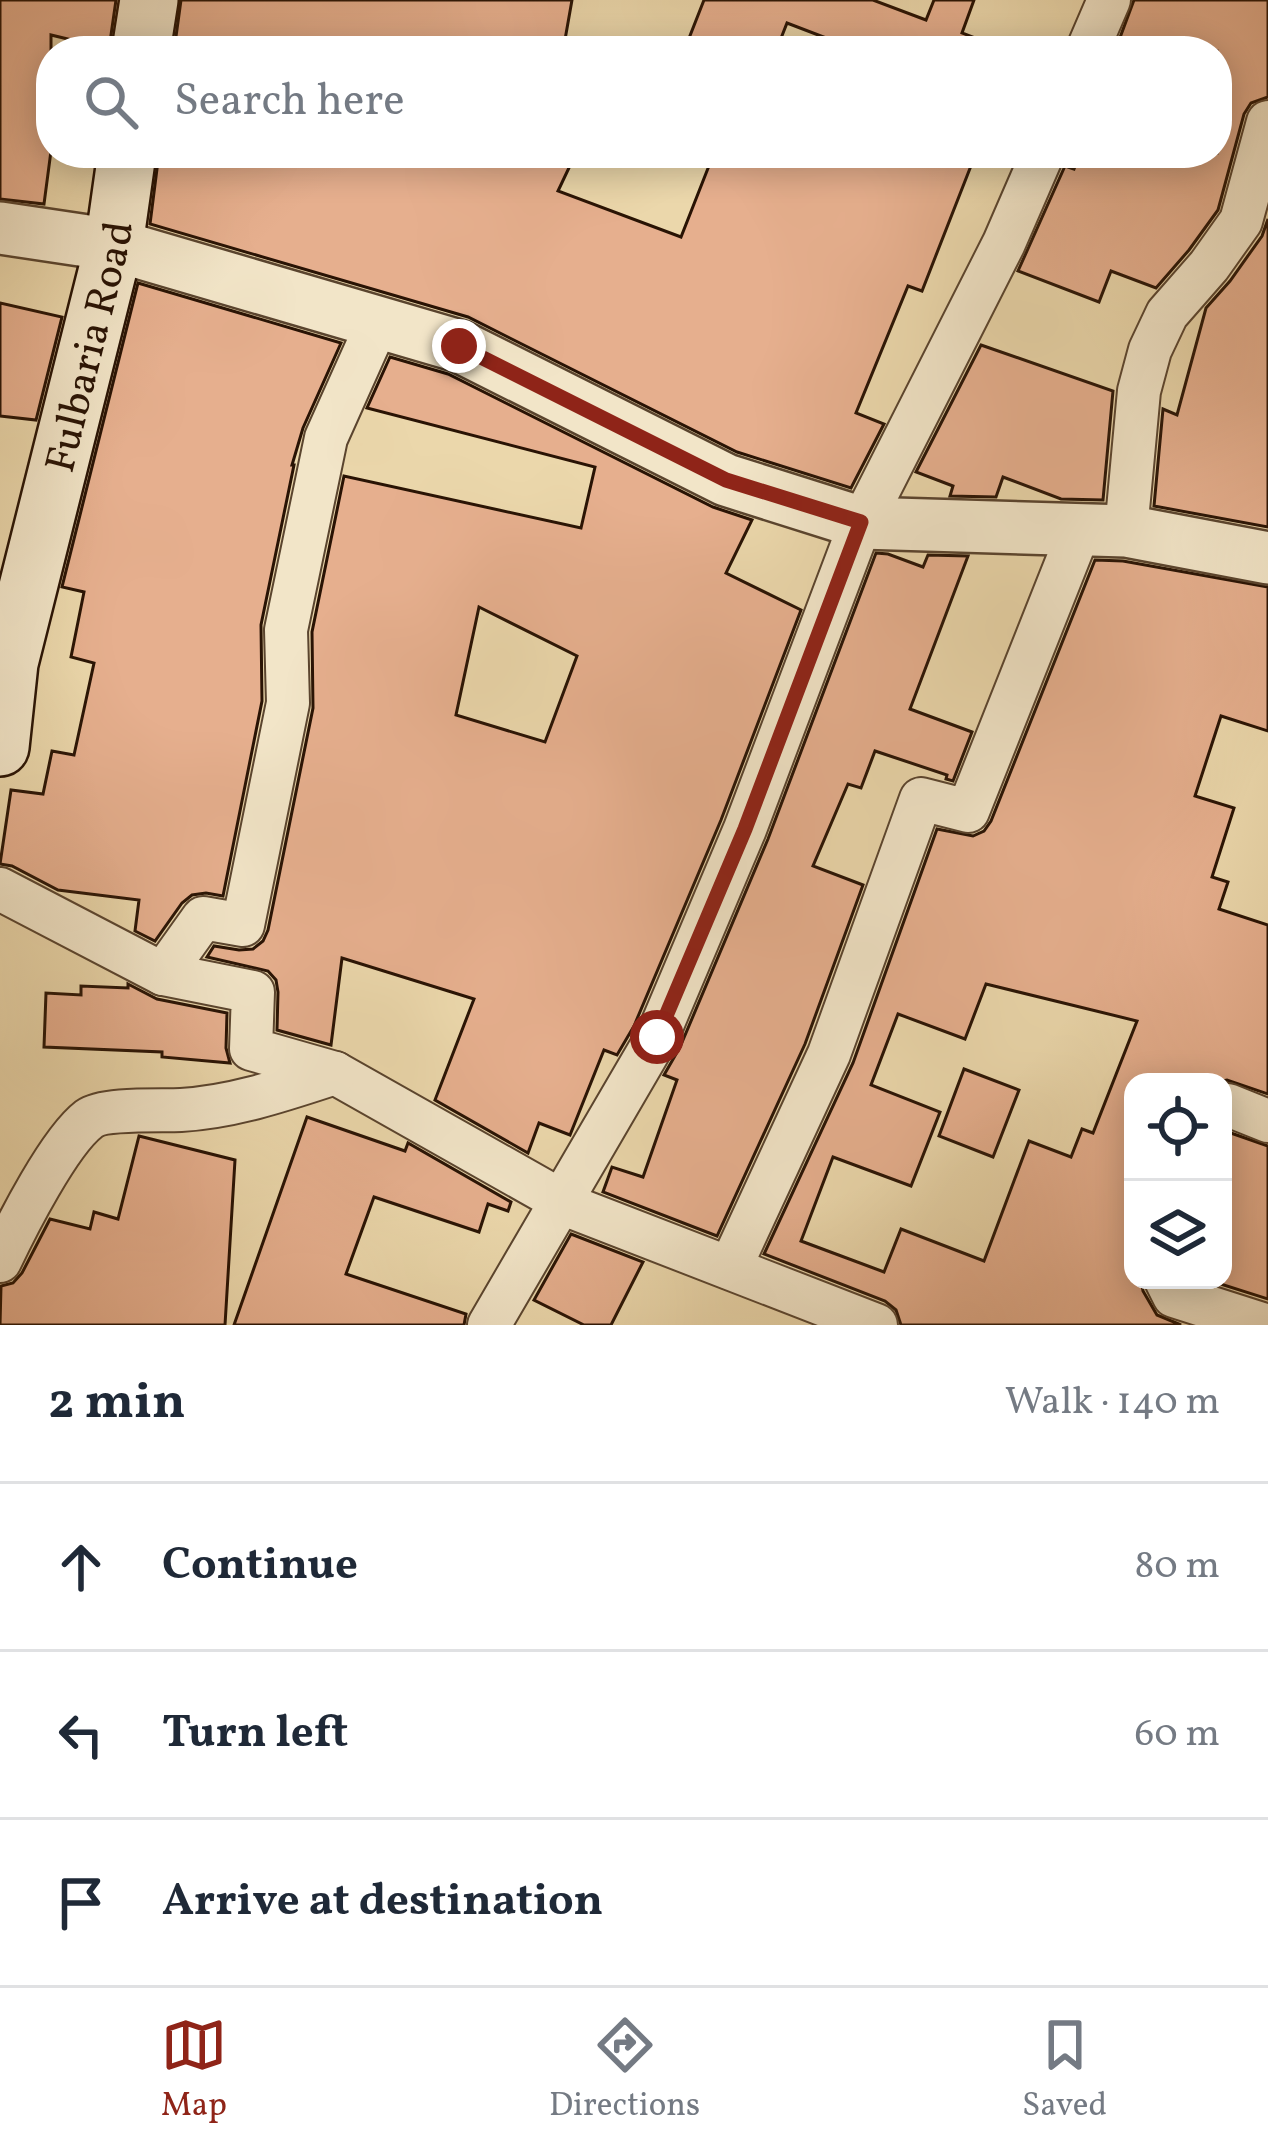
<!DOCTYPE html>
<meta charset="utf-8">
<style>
:root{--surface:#fff;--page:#f2f2f3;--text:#1f2937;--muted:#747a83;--line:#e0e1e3;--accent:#8f2418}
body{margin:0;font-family:Vollkorn,serif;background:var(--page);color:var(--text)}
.controls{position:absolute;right:36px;bottom:36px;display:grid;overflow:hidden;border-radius:24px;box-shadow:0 6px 30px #0003}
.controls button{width:108px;height:108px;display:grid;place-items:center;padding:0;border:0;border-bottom:3px solid var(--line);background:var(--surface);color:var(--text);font:60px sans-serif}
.stop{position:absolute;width:36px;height:36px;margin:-27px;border:9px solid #8f2418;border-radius:50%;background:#fff}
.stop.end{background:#8f2418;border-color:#fff;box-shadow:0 3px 12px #0008}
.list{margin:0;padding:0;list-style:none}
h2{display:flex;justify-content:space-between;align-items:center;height:156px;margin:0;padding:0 48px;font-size:51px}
h2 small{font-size:39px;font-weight:400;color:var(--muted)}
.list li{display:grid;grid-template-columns:78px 1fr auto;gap:36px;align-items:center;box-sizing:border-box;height:168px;padding:0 48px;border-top:3px solid var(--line)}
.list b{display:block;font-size:45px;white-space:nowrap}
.list em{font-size:39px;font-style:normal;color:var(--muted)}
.icon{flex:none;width:66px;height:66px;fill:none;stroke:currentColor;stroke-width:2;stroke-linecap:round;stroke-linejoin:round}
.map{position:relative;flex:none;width:1268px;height:1325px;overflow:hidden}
.search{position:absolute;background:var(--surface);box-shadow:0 6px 30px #0003;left:36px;right:36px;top:36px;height:132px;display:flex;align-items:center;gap:30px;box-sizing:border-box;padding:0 42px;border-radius:48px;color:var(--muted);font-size:45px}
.sheet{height:660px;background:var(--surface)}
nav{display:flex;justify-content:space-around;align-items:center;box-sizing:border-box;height:168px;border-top:3px solid var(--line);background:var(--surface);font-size:33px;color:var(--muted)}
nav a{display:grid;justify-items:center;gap:6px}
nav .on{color:var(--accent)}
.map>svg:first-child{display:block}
.building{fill:#e6af8e;stroke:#291304;stroke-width:3;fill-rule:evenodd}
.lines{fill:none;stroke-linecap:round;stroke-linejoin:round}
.minor-casing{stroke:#5a442e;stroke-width:46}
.tertiary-casing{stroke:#5a442e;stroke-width:56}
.secondary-casing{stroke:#291304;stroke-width:62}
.minor{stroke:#f2e5c8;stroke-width:42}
.tertiary{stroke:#f2e5c8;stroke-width:51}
.secondary{stroke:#f2e5c8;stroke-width:57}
.route{stroke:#8f2418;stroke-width:15}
.labels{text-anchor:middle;stroke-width:10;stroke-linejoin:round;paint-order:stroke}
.street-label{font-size:42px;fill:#291304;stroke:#f2e5c8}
</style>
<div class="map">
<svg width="1268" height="1325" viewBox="0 0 1268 1325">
<rect width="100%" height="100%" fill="#ebd7ab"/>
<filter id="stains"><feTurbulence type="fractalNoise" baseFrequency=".00167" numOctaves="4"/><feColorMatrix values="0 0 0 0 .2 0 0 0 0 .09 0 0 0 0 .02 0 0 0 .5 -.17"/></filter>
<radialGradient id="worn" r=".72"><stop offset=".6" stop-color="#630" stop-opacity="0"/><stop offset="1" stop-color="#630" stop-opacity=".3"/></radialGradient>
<g class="building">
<path d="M0 0H116L109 49 51 35V151L44 204 0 199Z"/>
<path d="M181 0H572L563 51H174Z"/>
<path d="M704 0H873L926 20 934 0H974L962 33 998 47 997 51H860L787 23 776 51H684Z"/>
<path d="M1134 0H1268V97L1251 103 1244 114 1218 210 1189 250 1156 288 1111 271 1099 302 1018 271 1065 166 1074 169 1080 153H1217V51H1115Z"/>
<path d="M159 153H576L558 191 681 237 714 153H976L922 291 908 286 856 413 884 424 851 488 737 452 468 317 150 224Z"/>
<path d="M1268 219V527L1154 506 1163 409 1177 415 1206 308 1230 281 1262 236Z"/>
<path d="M138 283 341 343 303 428 292 465H294L261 625 262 701 223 896 206 893 192 895 182 903 155 941 135 931 139 900 58 890 12 866 0 864 11 790 43 794 52 751 74 755 94 663 71 657 84 592 62 587Z"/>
<path d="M0 303 62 317 36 420 0 416Z"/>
<path d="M981 345 1113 391 1103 500 1061 499 1003 477 996 497 950 496 953 486 916 472Z"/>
<path d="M390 357 448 374 713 507 752 520 726 573 801 610 721 820 634 1026 617 1055 604 1050 570 1135 539 1123 528 1153 435 1100 474 999 342 958 331 1045 277 1030 278 992 276 980 268 971 207 957 214 946 239 950 253 949 263 941 268 930 313 708 312 632 344 476 581 528 595 467 367 408ZM479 607 577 656 545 742 456 715Z"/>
<path d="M876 553 888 554 923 567 928 555 968 556 910 709 972 732 953 781 946 779 947 775 875 751 861 788 848 784 813 866 863 885 805 1044 717 1236 603 1192 612 1167 643 1177 677 1080 664 1075 680 1047 768 839Z"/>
<path d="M1095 560 1123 561 1268 587V731L1221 716 1195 796 1234 808 1212 877 1228 882 1219 909 1268 925V1094L1227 1080 1218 1082H1133V1280H1141L1143 1291 1157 1315 1181 1325H901L896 1310 885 1301 764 1254 853 1063 937 829 973 836 984 831 991 821ZM986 984 1137 1021 1093 1133 1082 1129 1071 1157 1029 1141 984 1261 901 1229 884 1272 801 1241 833 1157 911 1186 940 1112 871 1085 898 1014 965 1039Z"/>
<path d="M128 984 157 999 227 1013 226 1048 230 1063 162 1057V1052L44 1047 46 993 81 995V986L128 988Z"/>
<path d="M964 1069 1019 1090 993 1157 939 1136Z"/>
<path d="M307 1117 405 1151 408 1143 511 1202 508 1211 488 1204 479 1232 374 1197 346 1274 466 1314 464 1325H234Z"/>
<path d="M1228 1132 1268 1146V1299L1208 1280H1223V1133Z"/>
<path d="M139 1136 235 1160 225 1325H0L1 1286 13 1283 22 1273 50 1219 90 1229 94 1212 118 1219Z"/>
<path d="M571 1234 643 1262 611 1325H584L534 1300Z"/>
</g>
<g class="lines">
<g class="minor-casing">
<g id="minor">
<path d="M1087 51 1109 0"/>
<path d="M862 523 1004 243 1043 153"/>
<path d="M1126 531 1139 391 1150 350 1167 314 1209 266 1241 221 1268 122"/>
<path d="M0 889 163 974 253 992 251 1049 335 1073 574 1208 876 1325"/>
<path d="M163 974 203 918 243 925 288 703 286 630 326 438 378 322"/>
<path d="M1223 1108 1228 1105 1268 1121"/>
<path d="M0 1261C17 1225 59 1142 89 1119 104 1108 160 1111 181 1110 234 1107 286 1089 335 1073"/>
<path d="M730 1268 829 1054 921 799 968 811 1080 529"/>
<path d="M1166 1280 1174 1296 1265 1325"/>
<path d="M489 1325 657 1037 745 829 861 522"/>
</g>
</g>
<g class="tertiary-casing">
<path id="tertiary" d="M0 228 114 245 459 346 726 480 862 523 1126 531 1268 558"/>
</g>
<g class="secondary-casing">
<g id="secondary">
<path d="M141 51 149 0"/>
<path id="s1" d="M0 747 9 663 114 245 127 153"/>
</g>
</g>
<use href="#minor" class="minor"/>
<use href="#tertiary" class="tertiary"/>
<use href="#secondary" class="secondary"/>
</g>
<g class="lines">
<path class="route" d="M459 346 726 480 861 522 745 829 657 1037"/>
</g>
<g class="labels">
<g class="street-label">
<text dy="15" stroke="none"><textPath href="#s1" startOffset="411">Fulbaria Road</textPath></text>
</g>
</g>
<rect width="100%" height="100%" filter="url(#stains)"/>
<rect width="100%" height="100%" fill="url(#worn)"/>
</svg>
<div class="controls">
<button><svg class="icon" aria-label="locate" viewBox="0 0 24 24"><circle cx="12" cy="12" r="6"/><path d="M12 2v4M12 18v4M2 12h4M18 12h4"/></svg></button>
<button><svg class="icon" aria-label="layers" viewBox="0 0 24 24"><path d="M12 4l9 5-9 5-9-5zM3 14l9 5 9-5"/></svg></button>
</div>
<div class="stop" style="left:657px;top:1037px"></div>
<div class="stop end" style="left:459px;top:346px"></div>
<div class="search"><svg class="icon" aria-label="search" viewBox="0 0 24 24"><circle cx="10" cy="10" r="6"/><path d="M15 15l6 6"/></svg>Search here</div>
</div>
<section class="sheet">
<h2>2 min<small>Walk · 140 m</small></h2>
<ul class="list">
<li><svg class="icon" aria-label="ahead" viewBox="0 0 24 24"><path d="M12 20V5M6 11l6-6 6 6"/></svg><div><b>Continue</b></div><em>80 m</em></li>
<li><svg class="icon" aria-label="left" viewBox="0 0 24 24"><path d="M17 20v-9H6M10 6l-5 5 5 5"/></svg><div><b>Turn left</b></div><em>60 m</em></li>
<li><svg class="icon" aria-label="arrive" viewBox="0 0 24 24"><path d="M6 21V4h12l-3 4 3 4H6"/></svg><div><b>Arrive at destination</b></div></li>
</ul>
</section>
<nav>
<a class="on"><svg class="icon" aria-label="map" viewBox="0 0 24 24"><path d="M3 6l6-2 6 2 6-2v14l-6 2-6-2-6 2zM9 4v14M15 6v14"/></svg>Map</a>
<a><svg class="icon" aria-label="directions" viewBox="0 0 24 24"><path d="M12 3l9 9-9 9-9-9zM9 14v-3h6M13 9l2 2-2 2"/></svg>Directions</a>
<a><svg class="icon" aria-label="saved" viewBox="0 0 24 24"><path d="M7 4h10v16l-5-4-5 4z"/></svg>Saved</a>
</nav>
